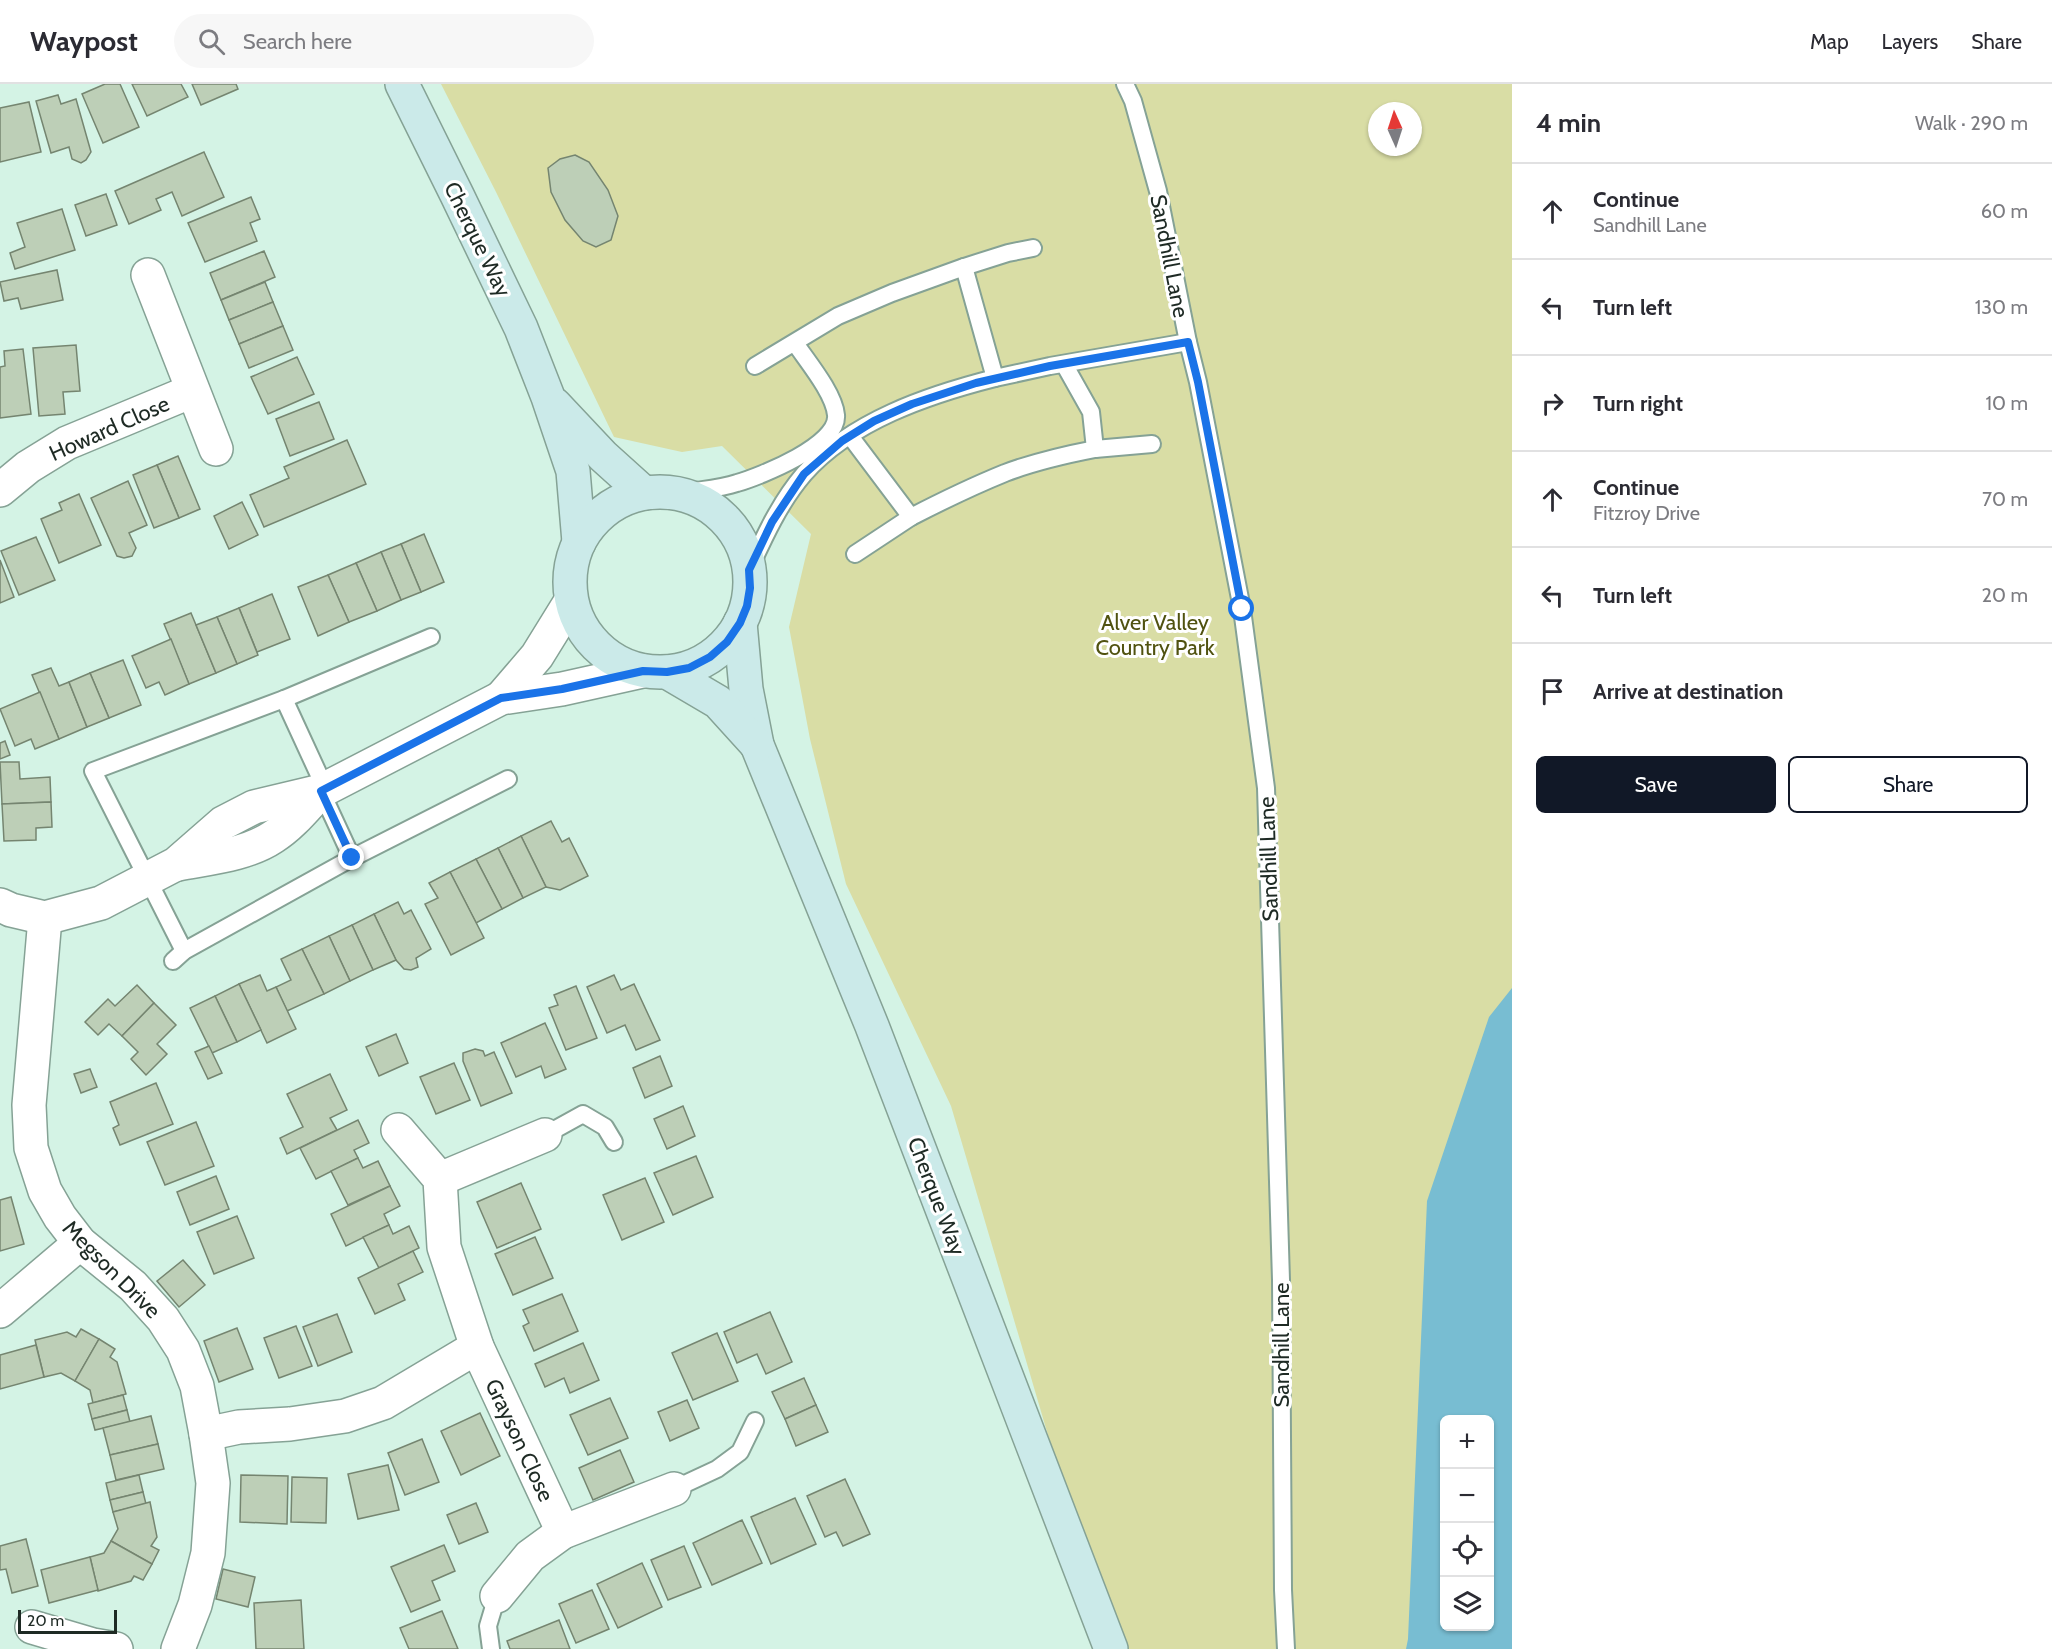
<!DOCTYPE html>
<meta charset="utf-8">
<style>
:root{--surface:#fff;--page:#f7f7f7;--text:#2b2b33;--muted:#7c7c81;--line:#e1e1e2;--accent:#111827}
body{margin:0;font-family:Cabin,sans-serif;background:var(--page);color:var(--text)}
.controls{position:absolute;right:18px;bottom:18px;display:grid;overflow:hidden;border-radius:9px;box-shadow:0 2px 4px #0004}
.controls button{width:54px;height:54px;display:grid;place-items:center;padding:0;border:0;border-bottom:2px solid var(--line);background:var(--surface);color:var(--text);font:30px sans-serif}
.compass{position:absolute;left:1368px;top:18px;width:54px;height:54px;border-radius:50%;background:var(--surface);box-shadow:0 2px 4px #0004;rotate:357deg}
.scale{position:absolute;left:18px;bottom:15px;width:99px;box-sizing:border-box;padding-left:6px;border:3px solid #1e2a24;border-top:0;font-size:16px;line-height:21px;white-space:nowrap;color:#1e2a24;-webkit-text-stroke:4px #fff;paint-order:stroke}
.stop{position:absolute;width:18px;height:18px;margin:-14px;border:4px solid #1a73e8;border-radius:50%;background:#fff}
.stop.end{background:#1a73e8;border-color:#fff;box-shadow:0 2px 6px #0008}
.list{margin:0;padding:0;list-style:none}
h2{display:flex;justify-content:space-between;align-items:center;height:78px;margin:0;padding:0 24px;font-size:26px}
h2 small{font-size:20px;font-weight:400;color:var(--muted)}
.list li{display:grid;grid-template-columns:39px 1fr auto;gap:18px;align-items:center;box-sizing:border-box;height:96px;padding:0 24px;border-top:2px solid var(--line)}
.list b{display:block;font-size:22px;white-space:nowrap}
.list p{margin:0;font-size:20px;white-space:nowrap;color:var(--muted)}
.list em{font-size:20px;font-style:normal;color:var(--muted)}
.actions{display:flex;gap:12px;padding:18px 24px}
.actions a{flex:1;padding:14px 0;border:2px solid var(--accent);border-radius:9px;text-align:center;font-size:21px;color:var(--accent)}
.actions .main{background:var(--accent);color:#fff}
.icon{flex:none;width:33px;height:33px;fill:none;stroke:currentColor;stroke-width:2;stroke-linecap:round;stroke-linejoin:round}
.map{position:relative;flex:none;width:1512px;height:1565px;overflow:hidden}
header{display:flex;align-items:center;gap:36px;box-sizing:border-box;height:84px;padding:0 30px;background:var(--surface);border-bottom:2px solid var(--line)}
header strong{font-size:28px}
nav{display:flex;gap:33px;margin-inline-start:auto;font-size:21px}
.search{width:420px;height:54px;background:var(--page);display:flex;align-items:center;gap:15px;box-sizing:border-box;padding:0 21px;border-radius:33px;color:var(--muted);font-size:22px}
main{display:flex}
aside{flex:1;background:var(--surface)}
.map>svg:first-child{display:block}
.green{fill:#d9dda5;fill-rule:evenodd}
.water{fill:#78bdd2;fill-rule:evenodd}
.building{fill:#bdcfb7;stroke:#758570;stroke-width:1.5}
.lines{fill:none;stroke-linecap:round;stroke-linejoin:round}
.lane-casing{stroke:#85a295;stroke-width:20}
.street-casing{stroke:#85a295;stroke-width:36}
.secondary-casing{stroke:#85a295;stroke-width:36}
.lane{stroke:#fff;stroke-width:16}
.street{stroke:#fff;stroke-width:33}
.secondary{stroke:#cbeae9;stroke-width:33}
.route{stroke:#1a73e8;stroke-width:8}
.labels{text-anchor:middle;stroke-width:6;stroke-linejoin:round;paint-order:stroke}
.street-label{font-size:22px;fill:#1e2a24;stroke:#fff}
.park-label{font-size:22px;fill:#505210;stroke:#fff}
</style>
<header>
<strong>Waypost</strong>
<div class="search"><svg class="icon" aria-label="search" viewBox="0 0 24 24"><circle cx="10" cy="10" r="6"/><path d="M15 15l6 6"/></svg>Search here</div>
<nav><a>Map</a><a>Layers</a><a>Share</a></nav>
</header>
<main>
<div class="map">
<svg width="1512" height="1565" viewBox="0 0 1512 1565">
<rect width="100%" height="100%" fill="#d4f3e5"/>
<path class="green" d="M441 0H1512V1565H1111L951 1022 846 800 810 655 789 543 811 450 722 362 682 368 614 353 496 108ZM1377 27H1413V63H1377ZM1444 1336H1490V1542H1444Z"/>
<path class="water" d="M1512 904V1565H1406L1408 1555 1427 1117 1489 933ZM1444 1336H1490V1542H1444Z"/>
<g class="building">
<path d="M105 0H120L139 43 103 59 82 10Z"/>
<path d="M132 0H181L188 13 147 32Z"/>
<path d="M192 0H236L238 5 201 21Z"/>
<path d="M58 11 61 20 76 15 91 68 86 76 81 79 72 75 69 63 51 69 36 17Z"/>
<path d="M29 18 41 68 0 78V24Z"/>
<path d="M204 68 224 113 182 132 172 108 156 115 161 126 129 140 115 107Z"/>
<path d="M575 71 589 78 608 106 618 132 611 156 596 163 583 157 565 136 551 108 548 84 560 75Z"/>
<path d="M106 110 117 141 86 152 75 121Z"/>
<path d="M251 113 260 135 250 139 257 157 205 178 188 139Z"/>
<path d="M62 125 75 166 15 185 10 169 25 163 17 139Z"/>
<path d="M264 167 275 193 221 216 210 189Z"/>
<path d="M57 186 63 216 21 225 18 214 4 217 0 198Z"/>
<path d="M265 198 273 218 229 236 221 216Z"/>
<path d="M273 218 283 242 239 260 229 236Z"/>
<path d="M283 242 293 266 249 284 239 260Z"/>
<path d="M76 261 80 307 63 308 65 330 39 332 33 264Z"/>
<path d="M23 265 31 330 0 334V283L5 282 4 267Z"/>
<path d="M297 273 314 310 268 330 251 293Z"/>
<path d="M319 318 334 355 290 372 276 335Z"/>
<path d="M347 356 366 400 264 443 250 411 289 394 284 383Z"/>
<path d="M178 372 200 425 179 434 157 381Z"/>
<path d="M157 381 179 434 154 444 133 391Z"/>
<path d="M128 397 147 441 129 449 136 464 132 472 124 474 117 472 91 414Z"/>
<path d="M79 410 101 461 59 479 41 435 62 426 59 419Z"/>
<path d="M242 418 258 451 229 465 214 432Z"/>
<path d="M424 450 444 498 421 508 401 460Z"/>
<path d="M36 453 55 496 19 511 1 467Z"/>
<path d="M401 460 421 508 401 516 381 468Z"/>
<path d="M381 468 401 516 377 527 356 479Z"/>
<path d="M0 476 14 513 0 519Z"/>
<path d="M356 479 377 527 349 538 328 491Z"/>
<path d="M328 491 349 538 318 552 298 503Z"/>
<path d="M272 510 290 555 257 568 239 524Z"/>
<path d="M239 524 258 571 237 580 217 533Z"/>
<path d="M191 529 216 589 189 600 164 540Z"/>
<path d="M217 533 237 580 216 589 196 541Z"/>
<path d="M171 555 189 600 165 611 159 598 146 604 132 572Z"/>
<path d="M123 576 141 621 109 634 90 589Z"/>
<path d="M51 584 59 602 69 598 87 643 59 655 32 591Z"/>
<path d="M90 589 109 634 87 643 69 598Z"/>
<path d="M40 608 59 655 35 665 31 655 15 662 0 625Z"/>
<path d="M5 657 10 671 0 675V659Z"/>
<path d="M0 678H19L20 695 50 693 51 718 2 720Z"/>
<path d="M51 718 52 743 36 744V756L4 757 2 720Z"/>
<path d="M551 737 562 758 569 754 588 792 560 806 546 803 521 752Z"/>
<path d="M521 752 546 803 523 814 498 764Z"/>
<path d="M498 764 523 814 502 825 476 775Z"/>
<path d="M476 775 502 825 476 839 450 788Z"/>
<path d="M450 788 484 854 451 871 425 820 438 814 429 799Z"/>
<path d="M398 818 404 830 411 826 431 865 416 874 418 883 411 886 404 885 396 876 374 830Z"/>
<path d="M374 830 396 876 373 886 352 841Z"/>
<path d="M352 841 373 886 350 897 329 852Z"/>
<path d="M329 852 350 897 324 910 302 865Z"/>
<path d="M302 865 324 910 287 927 276 903 291 896 281 875Z"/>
<path d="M260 891 267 907 276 903 296 945 267 959 239 900Z"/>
<path d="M614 891 621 906 634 900 660 956 636 966 625 941 607 949 587 903Z"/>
<path d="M239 900 261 946 237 958 215 912Z"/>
<path d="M137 901 154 919 122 952 109 940 98 951 85 938 108 915 115 922Z"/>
<path d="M576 902 597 954 566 966 549 924 558 921 554 911Z"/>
<path d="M215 912 237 958 212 969 190 924Z"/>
<path d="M154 919 176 941 157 960 167 970 146 991 131 975 138 968 122 952Z"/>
<path d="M545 939 566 985 545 994 541 982 516 993 501 959Z"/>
<path d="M396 950 408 979 379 992 366 963Z"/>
<path d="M209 962 222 989 208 995 195 968Z"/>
<path d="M475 965 483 967 485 972 494 968 512 1009 481 1022 463 977V969Z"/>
<path d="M660 972 672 1002 645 1014 633 984Z"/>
<path d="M454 979 470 1016 436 1030 420 993Z"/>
<path d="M90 985 97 1003 81 1009 74 990Z"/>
<path d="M330 990 347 1026 330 1034 337 1046 287 1070 280 1054 303 1043 287 1010Z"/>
<path d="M156 999 173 1040 120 1061 113 1044 119 1041 110 1018Z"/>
<path d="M683 1022 695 1052 667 1065 654 1035Z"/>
<path d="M358 1036 369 1059 354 1066 358 1074 316 1095 300 1064Z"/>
<path d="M196 1038 214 1082 165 1101 147 1058Z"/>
<path d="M696 1072 713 1113 673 1131 654 1089Z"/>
<path d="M358 1074 363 1084 378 1077 390 1102 348 1121 331 1087Z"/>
<path d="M216 1092 229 1125 190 1141 177 1108Z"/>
<path d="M645 1094 664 1138 622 1156 603 1111Z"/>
<path d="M521 1099 541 1145 497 1164 477 1118Z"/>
<path d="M390 1102 400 1122 384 1130 389 1141 346 1162 331 1130Z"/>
<path d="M11 1113 24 1160 0 1167V1116Z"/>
<path d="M237 1132 254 1174 214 1190 197 1148Z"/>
<path d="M389 1141 393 1150 409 1142 419 1164 379 1184 363 1153Z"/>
<path d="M535 1153 553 1194 513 1211 495 1170Z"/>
<path d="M413 1167 423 1188 398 1200 405 1216 375 1230 358 1194Z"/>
<path d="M183 1176 205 1201 179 1223 157 1197Z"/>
<path d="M562 1210 578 1247 534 1267 523 1242 529 1239 523 1226Z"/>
<path d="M770 1228 792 1278 766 1290 757 1270 737 1279 724 1248Z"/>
<path d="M337 1230 352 1268 318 1282 303 1243Z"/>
<path d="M296 1242 312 1282 279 1294 264 1254Z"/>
<path d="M237 1244 253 1285 219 1298 204 1257Z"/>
<path d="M81 1245 99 1255 75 1297 61 1289 44 1293 35 1256 67 1248 76 1253Z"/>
<path d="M717 1249 738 1297 693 1316 672 1269Z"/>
<path d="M99 1255 115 1265 110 1273 117 1278 126 1310 93 1319 90 1306 75 1297Z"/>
<path d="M583 1259 599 1296 570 1309 564 1294 545 1303 535 1280Z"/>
<path d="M36 1261 44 1293 0 1305V1271Z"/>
<path d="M804 1294 816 1321 785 1335 772 1308Z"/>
<path d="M123 1311 127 1326 92 1335 88 1320Z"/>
<path d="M610 1314 628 1354 588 1371 570 1331Z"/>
<path d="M687 1316 699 1344 670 1357 658 1328Z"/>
<path d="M816 1321 828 1348 796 1362 785 1335Z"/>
<path d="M127 1326 130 1338 95 1346 92 1335Z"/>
<path d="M480 1329 500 1372 461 1391 441 1347Z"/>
<path d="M151 1332 158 1360 110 1371 103 1344Z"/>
<path d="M422 1355 439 1398 405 1411 388 1369Z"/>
<path d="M158 1360 164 1385 116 1396 110 1371Z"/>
<path d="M620 1366 634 1398 593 1416 579 1384Z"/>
<path d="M388 1381 399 1426 358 1435 348 1390Z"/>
<path d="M139 1391 143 1408 110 1416 106 1399Z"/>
<path d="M241 1391 288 1392 287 1440 240 1438Z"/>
<path d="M292 1393 327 1394 326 1439 291 1438Z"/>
<path d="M845 1395 870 1450 843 1462 836 1448 825 1453 807 1412Z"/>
<path d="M143 1408 146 1420 113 1428 110 1416Z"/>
<path d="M795 1414 816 1460 771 1480 751 1433Z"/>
<path d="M150 1418 157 1453 151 1462 159 1466 152 1480 111 1457 118 1445 113 1428Z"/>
<path d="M476 1419 488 1448 459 1460 447 1431Z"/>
<path d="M742 1436 762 1479 712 1501 693 1459Z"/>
<path d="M26 1455 38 1502 12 1509 6 1485 0 1486V1462Z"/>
<path d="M111 1457 152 1480 143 1496 134 1492 131 1497 98 1507 90 1473 104 1469Z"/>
<path d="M444 1461 455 1487 432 1497 440 1516 411 1528 391 1483Z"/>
<path d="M684 1462 701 1503 668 1516 651 1476Z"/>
<path d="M90 1473 98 1506 49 1519 41 1486Z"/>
<path d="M642 1479 662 1523 618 1544 597 1500Z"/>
<path d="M223 1485 255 1493 248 1523 216 1515Z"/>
<path d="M592 1506 609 1545 576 1559 559 1520Z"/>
<path d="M301 1516 304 1565H256L254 1519Z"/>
<path d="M442 1527 458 1565H409L400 1544Z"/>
<path d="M559 1536 570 1565H510L507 1557Z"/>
</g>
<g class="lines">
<g class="lane-casing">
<g id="lane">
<path d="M1125 0 1133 17 1158 107 1188 258 1198 298 1242 525 1266 704 1281 1196 1283 1506 1286 1565"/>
<path d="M964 183 1008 169 1033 164"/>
<path d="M995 294 1050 282 1188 258"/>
<path d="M850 352 911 433C942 417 973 402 1005 389 1034 378 1064 371 1095 365L1091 328 1064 280"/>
<path d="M1095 365 1152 360"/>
<path d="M678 410C697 406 719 405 737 399 761 392 839 361 836 331 834 309 807 277 795 259"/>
<path d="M855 470 911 433"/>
<path d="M749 486C764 453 780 418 804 390 851 337 928 311 995 294L964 183 892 209 838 232 755 282"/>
<path d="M284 615 325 704"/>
<path d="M321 707 352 774 508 695"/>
<path d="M184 867 93 687 284 615 431 553"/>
<path d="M173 877 184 867 352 774"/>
<path d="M545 1051 583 1030 605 1043 614 1058"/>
<path d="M674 1405 717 1385 740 1368 755 1337"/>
<path d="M491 1565 488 1542 497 1512"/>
</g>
</g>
<g class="street-casing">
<g id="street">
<path d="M148 191 216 365"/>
<path d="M0 406 28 383 67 359 192 307"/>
<path d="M501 614 537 572 571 517"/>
<path d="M178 780C209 774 246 771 273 753 292 741 306 723 321 707"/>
<path d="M0 821 11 826 45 834 101 819 176 780 223 739 254 723 321 707 501 614 562 605 643 587"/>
<path d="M45 834 29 1021 31 1064 45 1107 60 1133 80 1159 133 1202 163 1235 183 1266 197 1302 206 1350 213 1399 208 1469 195 1521 178 1565"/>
<path d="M398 1046 440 1095 444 1163 477 1263 563 1448"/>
<path d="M440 1095 545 1051"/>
<path d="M0 1227 80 1159"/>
<path d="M206 1350 239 1343 290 1340 345 1332 383 1319 477 1263"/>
<path d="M497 1512 530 1472 563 1448 674 1405"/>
<path d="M32 1543 93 1561 116 1565"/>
</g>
</g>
<g class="secondary-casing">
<g id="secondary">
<path d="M402 0 457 111 521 244 548 313 573 387 579 458"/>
<path d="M555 321 603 372 644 409"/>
<circle cx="660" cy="498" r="90"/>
<path d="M740 539 746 605 757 661 872 942 1111 1565"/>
<path d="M667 588 718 618 757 661"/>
</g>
</g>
<use href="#lane" class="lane"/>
<use href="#street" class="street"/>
<use href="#secondary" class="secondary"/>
</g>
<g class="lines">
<path class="route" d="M352 774 321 707 501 614 562 605 643 587 667 588 689 584 710 573 727 558 740 539 747 522 750 504 749 486 772 438 804 390 842 357 874 337 912 320 976 299 1050 282 1188 258 1198 298 1242 525"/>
</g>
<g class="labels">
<g class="street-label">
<text transform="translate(478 155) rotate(64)" y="8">Cherque Way</text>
<text transform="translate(1170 172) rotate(79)" y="8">Sandhill Lane</text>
<text transform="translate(109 344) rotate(-24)" y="8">Howard Close</text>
<text transform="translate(1268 775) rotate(-92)" y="8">Sandhill Lane</text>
<text transform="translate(937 1112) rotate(69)" y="8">Cherque Way</text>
<text transform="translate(112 1185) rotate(45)" y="8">Megson Drive</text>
<text transform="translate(1281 1261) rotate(-90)" y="8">Sandhill Lane</text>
<text transform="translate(520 1356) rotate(65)" y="8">Grayson Close</text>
</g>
<g class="park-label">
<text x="1155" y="546">Alver Valley<tspan x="1155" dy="25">Country Park</tspan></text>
</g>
</g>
</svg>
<div class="controls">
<button>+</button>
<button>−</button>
<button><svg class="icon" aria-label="locate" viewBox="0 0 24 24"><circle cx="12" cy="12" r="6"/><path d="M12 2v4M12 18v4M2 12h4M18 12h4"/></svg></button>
<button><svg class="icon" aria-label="layers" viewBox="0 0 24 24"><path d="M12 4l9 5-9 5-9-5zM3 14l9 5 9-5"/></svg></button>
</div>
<svg class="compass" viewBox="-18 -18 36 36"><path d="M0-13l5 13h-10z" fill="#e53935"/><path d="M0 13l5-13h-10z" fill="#7c7c81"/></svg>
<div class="scale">20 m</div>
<div class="stop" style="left:1242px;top:525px"></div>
<div class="stop end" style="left:352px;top:774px"></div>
</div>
<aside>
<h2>4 min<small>Walk · 290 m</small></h2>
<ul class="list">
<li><svg class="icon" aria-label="ahead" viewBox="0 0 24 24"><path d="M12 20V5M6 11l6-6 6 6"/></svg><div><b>Continue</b><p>Sandhill Lane</p></div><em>60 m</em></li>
<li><svg class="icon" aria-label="left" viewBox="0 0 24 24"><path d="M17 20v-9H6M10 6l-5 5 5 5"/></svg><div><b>Turn left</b></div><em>130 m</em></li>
<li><svg class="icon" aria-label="right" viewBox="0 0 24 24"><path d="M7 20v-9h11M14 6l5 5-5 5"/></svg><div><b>Turn right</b></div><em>10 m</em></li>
<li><svg class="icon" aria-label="ahead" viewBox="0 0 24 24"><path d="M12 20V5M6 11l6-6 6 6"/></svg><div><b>Continue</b><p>Fitzroy Drive</p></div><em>70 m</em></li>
<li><svg class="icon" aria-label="left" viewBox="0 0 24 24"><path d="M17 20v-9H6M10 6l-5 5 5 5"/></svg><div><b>Turn left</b></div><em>20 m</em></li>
<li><svg class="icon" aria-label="arrive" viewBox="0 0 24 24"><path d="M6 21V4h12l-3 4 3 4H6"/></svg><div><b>Arrive at destination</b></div></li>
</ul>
<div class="actions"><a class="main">Save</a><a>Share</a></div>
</aside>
</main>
